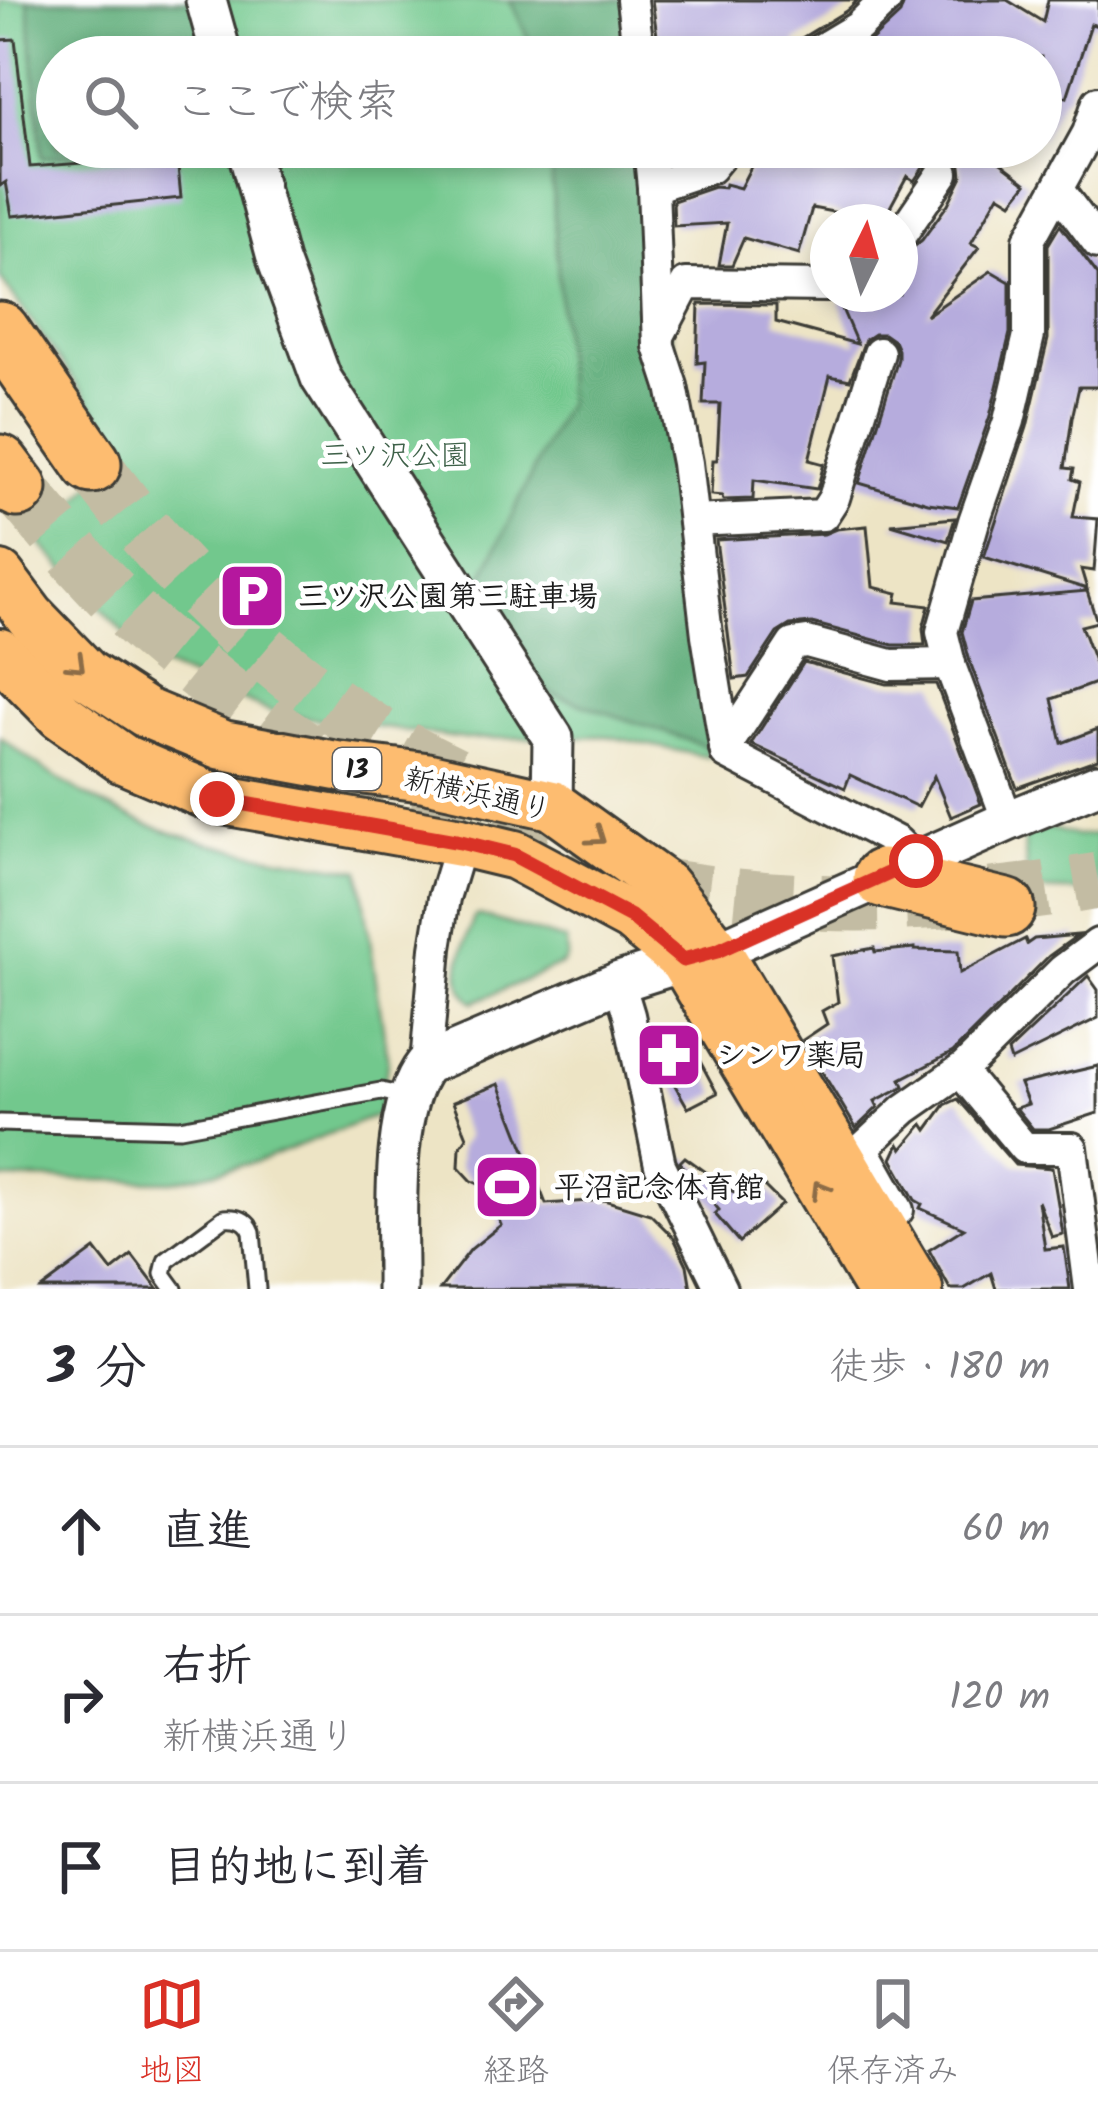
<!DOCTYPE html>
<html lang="ja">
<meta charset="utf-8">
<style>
:root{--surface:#fff;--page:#f2f2f3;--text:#2b2b33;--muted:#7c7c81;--line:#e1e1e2;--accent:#d93025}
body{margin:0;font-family:Kalam,"Klee One",sans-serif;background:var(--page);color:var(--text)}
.compass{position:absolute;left:810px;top:204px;width:108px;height:108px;border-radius:50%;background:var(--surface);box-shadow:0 6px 18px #0003;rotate:5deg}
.stop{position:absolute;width:36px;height:36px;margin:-27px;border:9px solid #d93025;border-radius:50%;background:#fff}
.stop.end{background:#d93025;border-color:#fff;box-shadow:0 3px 12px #0008}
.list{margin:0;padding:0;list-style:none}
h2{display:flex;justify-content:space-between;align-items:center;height:156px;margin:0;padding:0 48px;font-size:51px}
h2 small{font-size:39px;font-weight:400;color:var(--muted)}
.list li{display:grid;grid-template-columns:78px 1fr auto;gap:36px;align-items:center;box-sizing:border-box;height:168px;padding:0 48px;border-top:3px solid var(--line)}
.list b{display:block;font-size:45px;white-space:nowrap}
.list p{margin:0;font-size:39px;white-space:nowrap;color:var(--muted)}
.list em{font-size:39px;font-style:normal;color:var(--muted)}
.icon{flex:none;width:66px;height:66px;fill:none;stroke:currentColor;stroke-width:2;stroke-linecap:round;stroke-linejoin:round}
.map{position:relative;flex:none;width:1098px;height:1289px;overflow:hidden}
.search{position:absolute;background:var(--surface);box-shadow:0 6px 18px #0003;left:36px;right:36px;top:36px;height:132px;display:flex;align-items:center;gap:30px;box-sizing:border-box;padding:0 42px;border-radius:66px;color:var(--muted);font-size:45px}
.sheet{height:660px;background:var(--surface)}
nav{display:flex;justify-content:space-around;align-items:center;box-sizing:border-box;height:168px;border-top:3px solid var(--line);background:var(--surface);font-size:33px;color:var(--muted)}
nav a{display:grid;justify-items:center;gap:6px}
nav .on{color:var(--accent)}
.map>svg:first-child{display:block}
.green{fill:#72c88d;stroke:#477254;stroke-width:3}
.forest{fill:#5dac78;stroke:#3c644a;stroke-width:3}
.building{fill:#b6acdd}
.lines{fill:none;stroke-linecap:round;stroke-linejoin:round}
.motorway-tunnel{stroke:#c3bca3;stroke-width:57;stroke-dasharray:57 28;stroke-linecap:butt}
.service-casing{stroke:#3b3a35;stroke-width:21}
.minor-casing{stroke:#3b3a35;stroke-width:36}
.tertiary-casing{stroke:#3b3a35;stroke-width:45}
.primary-casing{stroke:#3b3a35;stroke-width:54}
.motorway-casing{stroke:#3b3a35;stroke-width:63}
.service{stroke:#fff;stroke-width:15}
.minor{stroke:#fff;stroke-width:30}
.tertiary{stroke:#fff;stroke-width:39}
.primary{stroke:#fdbc6f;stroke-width:48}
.motorway{stroke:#fdbc6f;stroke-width:57}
.oneway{stroke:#8c6c46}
.route{stroke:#d93025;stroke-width:15}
.labels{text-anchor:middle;stroke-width:9;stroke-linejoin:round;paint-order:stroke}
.shield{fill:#fff;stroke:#606060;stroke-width:3}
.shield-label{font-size:27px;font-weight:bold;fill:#1c1c1c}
.park-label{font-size:30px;fill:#3e6149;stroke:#fff}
.poi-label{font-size:30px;font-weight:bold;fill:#1c1c1c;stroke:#fff;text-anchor:start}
.street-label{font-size:30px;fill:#1c1c1c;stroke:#fff}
</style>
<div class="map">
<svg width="1098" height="1289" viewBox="0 0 1098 1289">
<rect width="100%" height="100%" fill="#fff"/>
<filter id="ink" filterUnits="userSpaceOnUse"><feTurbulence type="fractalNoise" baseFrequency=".00833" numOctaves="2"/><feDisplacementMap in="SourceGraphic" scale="24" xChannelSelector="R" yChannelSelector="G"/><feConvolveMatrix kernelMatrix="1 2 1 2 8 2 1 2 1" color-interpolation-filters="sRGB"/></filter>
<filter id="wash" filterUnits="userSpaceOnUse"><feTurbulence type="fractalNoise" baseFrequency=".004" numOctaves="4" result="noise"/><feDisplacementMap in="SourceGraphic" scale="48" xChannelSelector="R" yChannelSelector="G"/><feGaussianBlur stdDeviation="2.7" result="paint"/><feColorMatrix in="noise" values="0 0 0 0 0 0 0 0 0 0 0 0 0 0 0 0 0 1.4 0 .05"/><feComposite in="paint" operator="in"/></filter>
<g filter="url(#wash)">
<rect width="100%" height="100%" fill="#ede4c5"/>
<g class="green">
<path d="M0 0H619L625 57H57V147H634L708 757 607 736 465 739 274 713 151 662 39 542 124 449 0 278Z"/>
<path d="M0 737C50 777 107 812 169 832 231 852 296 860 360 870L388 1062 378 1115 256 1162 173 1181 0 1179Z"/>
<path d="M1042 826 1077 836 1098 834V892L1029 890 1023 833Z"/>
<path d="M479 915 566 941 567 957 563 964 474 1002C446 983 466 942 474 917Z"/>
</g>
<g class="forest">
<path d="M28 0H206L222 57H57V147H130L42 158Z"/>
<path d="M510 0H632L638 57H537Z"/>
<path d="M550 147H647L726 753 523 684 468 607 566 402Z"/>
</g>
<g id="blocks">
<g class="building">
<path d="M652 0H858L846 11 797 41 791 49 789 57H660Z"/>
<path d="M905 0H1007L1043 22 1048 0H1098V26L1091 24 1067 97 1064 96 1041 140V57H846L871 41 900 14Z"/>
<path d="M15 39 30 167 177 156 181 198 12 216 6 182 0 186V40Z"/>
<path d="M761 147H899L912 155 918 147H980L1027 183 1012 202 999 194 971 243 979 247 926 316 991 271 1010 282V333L990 416 958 507 928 503 859 483 898 359V350L894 341 884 334H874L865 340 850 380 830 376 809 460 824 464 817 489 754 480 753 499 723 500 722 496 711 495 713 460H717L720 404H703L705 362 697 363 699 304 776 305V322L857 344 839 302 853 294H900V259L922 240 948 204 962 176 961 166 955 158 946 154 936 155 927 162 914 181 907 176 882 222H859L838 213 812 208 799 254 744 238 732 265H719L727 223 674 226 673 201 714 187 724 188 725 184 740 188Z"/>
<path d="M1060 225 1098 275V387H1079L1072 418 1065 468 1074 469 1072 479 1080 482 1073 517 1098 519 1094 571 1081 569 1087 589 984 557 1027 427 1048 339V245Z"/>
<path d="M955 518 948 541 891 524Z"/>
<path d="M867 526 873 587 898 593 896 602 929 606 923 628 925 645H893L812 623 790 625 777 633 748 677 734 679 716 540 824 534 836 529Z"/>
<path d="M1087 591 1097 622 1081 626 1098 672V682L1052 699 1062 743 1098 729V759L1017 788 970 662 962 632 971 601Z"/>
<path d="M804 662 886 684H936L981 804 951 817 934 776 918 807 850 775 845 788 751 744Z"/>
<path d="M1078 935 1049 956 953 1052 901 1079 904 1086 875 1101 878 1107 856 1128 803 1040 827 1024 822 1011 838 1002 832 956 874 948 875 952 915 948V950L958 951 960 973 1025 939 1027 944 1034 939Z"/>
<path d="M1088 976 1098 990V1018L1011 1061 1008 1052Z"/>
<path d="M673 1034 687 1037 717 1093 688 1108 657 1054 655 1045Z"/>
<path d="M1098 1066V1113L1049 1129H1033L1016 1108 1028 1104 1020 1084Z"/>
<path d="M499 1084 546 1204 604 1200 650 1214 674 1238 687 1265 691 1289H440L471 1249 501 1225 486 1187 472 1181 459 1167 460 1147 467 1137 453 1102Z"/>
<path d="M958 1099 1015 1165 1052 1168 1063 1234 1052 1237 1038 1201 1045 1249 1064 1247 1070 1289H996L991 1273 964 1289H950L929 1250 964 1228 920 1208 922 1204 915 1200 892 1159 899 1144 902 1149 923 1124 927 1130 945 1105Z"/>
<path d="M685 1157 735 1193 753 1175 782 1204 739 1242 715 1214 719 1210 682 1166 680 1162Z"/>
<path d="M95 1249 112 1271 132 1255 158 1289H41Z"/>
</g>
</g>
</g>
<g filter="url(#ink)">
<use href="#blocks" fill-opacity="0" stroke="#3b3a35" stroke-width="3"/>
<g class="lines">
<g class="motorway-tunnel">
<path d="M92 464C190 600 321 718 475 785"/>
<path d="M18 488C53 530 88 572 127 610 155 638 187 662 218 687 266 724 315 760 369 788 595 907 851 925 1098 881"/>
</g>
<g class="service-casing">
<g id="service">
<path d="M0 1123 180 1128 381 1091 390 1093"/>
<path d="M174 1289 163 1274 166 1261 224 1218C237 1217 247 1219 252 1232L257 1289"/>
</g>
</g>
<g class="minor-casing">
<g id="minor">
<path d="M632 0 639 57"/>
<path d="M808 57 858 27 886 0"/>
<path d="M649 147 653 187 659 346 672 386 687 463 707 635 726 753 897 842 916 861"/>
<path d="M653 187 710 168 727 147"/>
<path d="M1058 190 1098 243"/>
<path d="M900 236 943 173"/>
<path d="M661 332 686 284 828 286"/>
<path d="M694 521 823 515 834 498 879 353"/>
<path d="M725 748 793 644 807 642 891 665 950 664"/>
<path d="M1008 821 951 668 942 632 974 521 1009 421 1029 335V240L1088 133 1098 102"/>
<path d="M619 982 629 1015 660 1165 721 1289"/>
<path d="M426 1064 436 948 444 898 461 842"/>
<path d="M960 1071 1024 1148H1072L1090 1289"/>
<path d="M898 1210 863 1148 905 1109 965 1067 1063 970 1098 944"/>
</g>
</g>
<g class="tertiary-casing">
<g id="tertiary">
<path d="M206 0 222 57"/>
<path d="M247 147 278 261 321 378 553 738 552 805"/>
<path d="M397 1289C398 1228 388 1112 426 1064L619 982 717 951 1008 821 1098 784"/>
</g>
</g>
<g class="primary-casing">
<g id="primary">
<path d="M0 576 30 616 86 674 146 713 223 745 337 766 425 777 552 805 665 886 717 951 918 1289"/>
<path d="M0 653 61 715 123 759 217 799 461 842 515 855 631 917 683 960 880 1289"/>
</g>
</g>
<g class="motorway-casing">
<g id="motorway">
<path d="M0 331 92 464"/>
<path d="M0 464 18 488"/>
<path d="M882 878 1006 908"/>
</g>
</g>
<use href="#service" class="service"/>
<use href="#minor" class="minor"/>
<use href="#tertiary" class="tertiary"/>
<use href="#primary" class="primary"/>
<use href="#motorway" class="motorway"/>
</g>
<defs><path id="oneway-chevron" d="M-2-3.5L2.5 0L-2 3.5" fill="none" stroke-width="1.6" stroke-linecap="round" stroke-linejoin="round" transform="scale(3)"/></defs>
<g class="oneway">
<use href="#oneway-chevron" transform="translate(77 664) rotate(44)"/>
<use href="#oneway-chevron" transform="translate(597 837) rotate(35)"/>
<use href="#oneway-chevron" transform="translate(820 1189) rotate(-121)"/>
</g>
</g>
<g class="lines" filter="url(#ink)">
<path class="route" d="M217 799 461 842 514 855 631 917 683 960 717 951 916 861"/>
</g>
<defs>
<g id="parking-square" transform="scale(3.45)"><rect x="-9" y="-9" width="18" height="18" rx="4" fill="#b5179e" stroke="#fff"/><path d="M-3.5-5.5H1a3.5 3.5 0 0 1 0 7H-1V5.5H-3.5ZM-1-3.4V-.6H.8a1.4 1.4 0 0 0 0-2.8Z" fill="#fff"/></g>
<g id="pharmacy-square" transform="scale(3.45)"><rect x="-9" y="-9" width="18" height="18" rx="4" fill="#b5179e" stroke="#fff"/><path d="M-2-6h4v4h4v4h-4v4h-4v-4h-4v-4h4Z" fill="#fff"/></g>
<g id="stadium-square" transform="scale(3.45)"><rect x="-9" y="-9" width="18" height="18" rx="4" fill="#b5179e" stroke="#fff"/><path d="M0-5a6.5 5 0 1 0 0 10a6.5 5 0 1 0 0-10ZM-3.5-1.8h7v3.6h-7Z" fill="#fff"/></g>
</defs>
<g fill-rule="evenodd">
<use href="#parking-square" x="252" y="596"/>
<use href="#pharmacy-square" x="669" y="1055"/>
<use href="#stadium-square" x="507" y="1187"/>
</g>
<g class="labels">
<rect class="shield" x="333" y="748" width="48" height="42" rx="9"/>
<g class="shield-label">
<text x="357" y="778">13</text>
</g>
<g class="park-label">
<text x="395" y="465">三ツ沢公園</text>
</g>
<g class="poi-label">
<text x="298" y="606">三ツ沢公園第三駐車場</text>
<text x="716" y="1065">シンワ薬局</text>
<text x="554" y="1197">平沼記念体育館</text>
</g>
<g class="street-label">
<text transform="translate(478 794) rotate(13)" y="10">新横浜通り</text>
</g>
</g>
</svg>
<svg class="compass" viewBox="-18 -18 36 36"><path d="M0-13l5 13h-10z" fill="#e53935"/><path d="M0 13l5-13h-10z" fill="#7c7c81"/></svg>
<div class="stop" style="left:916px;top:861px"></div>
<div class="stop end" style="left:217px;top:799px"></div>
<div class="search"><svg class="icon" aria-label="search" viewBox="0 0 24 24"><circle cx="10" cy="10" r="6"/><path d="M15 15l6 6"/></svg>ここで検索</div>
</div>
<section class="sheet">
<h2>3 分<small>徒歩 · 180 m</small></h2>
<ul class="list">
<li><svg class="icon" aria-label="ahead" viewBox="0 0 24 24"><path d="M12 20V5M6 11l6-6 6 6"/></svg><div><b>直進</b></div><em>60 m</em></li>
<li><svg class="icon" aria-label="right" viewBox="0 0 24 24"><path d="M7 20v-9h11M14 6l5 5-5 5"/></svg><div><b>右折</b><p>新横浜通り</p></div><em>120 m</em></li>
<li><svg class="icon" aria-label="arrive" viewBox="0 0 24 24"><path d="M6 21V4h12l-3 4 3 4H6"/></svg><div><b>目的地に到着</b></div></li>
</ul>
</section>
<nav>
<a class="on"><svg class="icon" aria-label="map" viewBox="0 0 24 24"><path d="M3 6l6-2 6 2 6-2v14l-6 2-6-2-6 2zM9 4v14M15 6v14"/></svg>地図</a>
<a><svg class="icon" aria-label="directions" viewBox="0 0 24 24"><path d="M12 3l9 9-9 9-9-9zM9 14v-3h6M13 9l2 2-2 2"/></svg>経路</a>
<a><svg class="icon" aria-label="saved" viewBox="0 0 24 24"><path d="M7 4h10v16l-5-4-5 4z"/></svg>保存済み</a>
</nav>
